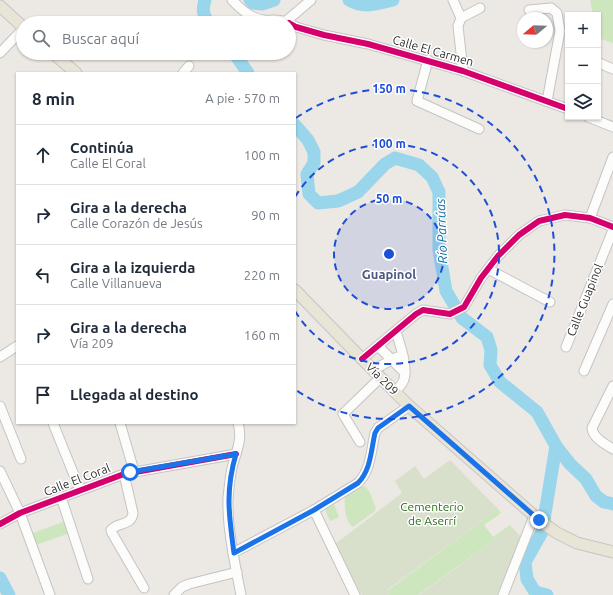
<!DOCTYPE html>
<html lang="es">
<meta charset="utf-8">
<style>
:root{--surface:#fff;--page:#f2f2f3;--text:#1f2937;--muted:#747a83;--line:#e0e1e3}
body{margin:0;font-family:Ubuntu,sans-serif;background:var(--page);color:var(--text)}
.controls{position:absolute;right:12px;top:12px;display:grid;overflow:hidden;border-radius:0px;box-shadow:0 1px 3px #0004}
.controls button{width:36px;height:36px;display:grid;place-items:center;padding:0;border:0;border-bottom:1px solid var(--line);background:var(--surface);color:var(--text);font:20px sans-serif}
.compass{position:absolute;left:517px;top:12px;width:36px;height:36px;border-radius:50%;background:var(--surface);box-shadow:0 1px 3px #0004;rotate:251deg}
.stop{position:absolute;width:12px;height:12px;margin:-9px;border:3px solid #1a73e8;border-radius:50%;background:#fff}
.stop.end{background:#1a73e8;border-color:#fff;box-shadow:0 1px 4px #0008}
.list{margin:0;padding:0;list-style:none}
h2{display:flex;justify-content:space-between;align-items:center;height:52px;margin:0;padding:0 16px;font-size:17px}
h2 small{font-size:13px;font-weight:400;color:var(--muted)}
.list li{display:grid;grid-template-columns:26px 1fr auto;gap:12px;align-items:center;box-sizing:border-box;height:60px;padding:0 16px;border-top:1px solid var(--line)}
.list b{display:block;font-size:15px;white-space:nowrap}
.list p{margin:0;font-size:13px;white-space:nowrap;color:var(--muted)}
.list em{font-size:13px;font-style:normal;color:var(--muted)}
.icon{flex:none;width:22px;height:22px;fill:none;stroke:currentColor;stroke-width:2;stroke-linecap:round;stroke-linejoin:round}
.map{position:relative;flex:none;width:613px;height:595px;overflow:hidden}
.search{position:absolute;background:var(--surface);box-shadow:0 1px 3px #0004;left:16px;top:16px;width:280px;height:44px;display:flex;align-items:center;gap:10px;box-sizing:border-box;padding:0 14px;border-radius:22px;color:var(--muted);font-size:15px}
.panel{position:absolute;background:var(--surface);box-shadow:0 1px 3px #0004;left:16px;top:72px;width:280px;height:352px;border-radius:0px}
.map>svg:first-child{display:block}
.green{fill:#cee6be}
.cemetery{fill:#d8e0cc}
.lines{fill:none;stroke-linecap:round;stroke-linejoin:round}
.river{stroke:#99d6ec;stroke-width:13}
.minor-casing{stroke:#c5c4c5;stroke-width:11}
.major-casing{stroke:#c6c5c4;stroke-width:13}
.minor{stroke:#fcfcfb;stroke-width:9}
.major{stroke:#e8e4d6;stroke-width:11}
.cycleway-casing{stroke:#fff;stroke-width:8}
.cycleway{stroke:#d6006c;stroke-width:6}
.route{stroke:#1a73e8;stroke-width:5}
.ring{fill:none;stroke:#1d4ed8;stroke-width:2;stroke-dasharray:7 5}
.labels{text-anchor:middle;stroke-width:3;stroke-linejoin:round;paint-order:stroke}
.street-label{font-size:12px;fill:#2e2e2e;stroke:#fff}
.park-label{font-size:12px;fill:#2c6e1b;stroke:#fff}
.water-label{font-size:13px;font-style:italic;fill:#0d6fa3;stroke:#fff}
.neighbourhood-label{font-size:13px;font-weight:bold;fill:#4d5680;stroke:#fff}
.centre{fill:#1d4ed8;stroke:#fff;stroke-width:2}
.ring-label{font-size:12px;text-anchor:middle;font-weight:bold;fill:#1d4ed8;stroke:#fff;stroke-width:3;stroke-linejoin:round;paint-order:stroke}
</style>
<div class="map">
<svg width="613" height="595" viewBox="0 0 613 595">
<rect width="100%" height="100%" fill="#ece8e4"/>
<g class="green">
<path d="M590 0H613V43L598 38V15H593Z"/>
<path d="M365 486 370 493 376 508 374 512 353 527C345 522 344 505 345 496L353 490Z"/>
<path d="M334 504 339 517 330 521 325 509Z"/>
<path d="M498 509 501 513 484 525 493 537 510 525 512 527 418 595H390L387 591Z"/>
<path d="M66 521 70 533 36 545 33 533Z"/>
</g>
<g class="cemetery">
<path d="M450 460 498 509 387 590 390 595H362L334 545 402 493 395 481 415 466 424 479Z"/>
<path d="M512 527 521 537 509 570 497 595H419Z"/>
</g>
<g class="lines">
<g class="river">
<path d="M205 0C202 10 203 15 209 23"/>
<path d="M250 0 253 3 262 4 274 0"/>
<path d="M349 0C364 9 377 4 393 0"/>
<path d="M234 53 248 73"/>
<path d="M295 125 308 140 314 152V163L307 174 309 194 318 203 338 201 358 192 385 164 395 158 419 165 432 177 439 192V250L446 291 462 318 487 337 491 350 490 365 500 382 537 412 556 446 542 532 525 562 527 579 535 592 547 595"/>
<path d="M556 446 570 464 586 479 596 496 604 502 613 504"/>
<path d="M0 578 9 595"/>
</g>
<g class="minor-casing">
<g id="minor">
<path d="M232 0C241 9 251 19 264 20 273 21 279 18 288 23"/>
<path d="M453 0 461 18"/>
<path d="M529 10 551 8 557 13 560 31 547 101"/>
<path d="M285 22 311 0"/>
<path d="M289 23 296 27 324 35 368 44 463 71 568 109"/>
<path d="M0 53 23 29"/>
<path d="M428 60 417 101 479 129"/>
<path d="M599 63 613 69"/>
<path d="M463 71 458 26 461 18 480 8"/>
<path d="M183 73 189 66"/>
<path d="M588 117 613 127"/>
<path d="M590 218 613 157"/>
<path d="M488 269 550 302"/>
<path d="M378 346 405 373"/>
<path d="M566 347 613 230"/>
<path d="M0 357 17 346"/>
<path d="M362 359 416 314 423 310 450 314 464 307 481 278 498 256 519 235 539 221 565 215 590 218 613 227"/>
<path d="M373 370 397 357"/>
<path d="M584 371 613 304"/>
<path d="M613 386 592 428C593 438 605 444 613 449"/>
<path d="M395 392C398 388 403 384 404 379 408 367 400 344 396 332"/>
<path d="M0 406 21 459"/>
<path d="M53 423 80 490"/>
<path d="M120 423 134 471"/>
<path d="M238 423C243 440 236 451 232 468 230 477 229 488 228 498 227 529 235 564 241 595"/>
<path d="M360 442 343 414 380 378"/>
<path d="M0 471 20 513 50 595"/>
<path d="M124 474 133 513C132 526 117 522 111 530L112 533 144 588"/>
<path d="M61 497 88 579"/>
<path d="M314 510 355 595"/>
<path d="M0 524 20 513 124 474 236 454"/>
<path d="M233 553 314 510 358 483C371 470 371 450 375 433L378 428 409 406"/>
<path d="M174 595 182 587 189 584 237 572"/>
<path d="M503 595 534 516"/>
</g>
</g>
<g class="major-casing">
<g id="major">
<path d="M0 6 23 27"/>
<path d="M53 53 76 73"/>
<path d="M295 290 362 359 409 406 539 520 557 533 577 543 613 552"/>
</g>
</g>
<use href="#minor" class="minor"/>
<use href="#major" class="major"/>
<g class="cycleway-casing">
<g id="cycleway">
<path d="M289 23 296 27 324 35 368 44 463 71 568 109"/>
<path d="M362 359 416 314 423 310 450 314 464 307 481 278 498 256 519 235 539 221 565 215 590 218 613 227"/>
<path d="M0 524 20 513 124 474 236 454"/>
</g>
</g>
<use href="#cycleway" class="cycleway"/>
</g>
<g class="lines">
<path class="route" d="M130 472 236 454C225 491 229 516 234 553L314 510 358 483C371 470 371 450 375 433L378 428 409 406 539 520"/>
</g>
<circle cx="389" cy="254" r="55" fill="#1d4ed8" fill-opacity=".12"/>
<g class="ring">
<circle cx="389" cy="254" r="55"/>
<path d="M295 197A110 110 0 1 1 295 311"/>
<path d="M296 118A165 165 0 1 1 296 390"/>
</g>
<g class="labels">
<g class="street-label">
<text transform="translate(433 51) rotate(16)" y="4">Calle El Carmen</text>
<text transform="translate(585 300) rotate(-68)" y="4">Calle Guapinol</text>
<text transform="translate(382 379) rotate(45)" y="4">Vía 209</text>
<text transform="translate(77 480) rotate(-21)" y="4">Calle El Coral</text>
</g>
<g class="park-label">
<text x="432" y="511">Cementerio<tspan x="432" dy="14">de Aserrí</tspan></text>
</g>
<g class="water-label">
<text transform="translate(441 231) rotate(-92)" y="5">Río Parrúas</text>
</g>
<g class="neighbourhood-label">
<text x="389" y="279">Guapinol</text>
</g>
</g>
<circle cx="389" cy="254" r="6" class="centre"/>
<g class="ring-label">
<text x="389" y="93">150 m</text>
<text x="389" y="148">100 m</text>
<text x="389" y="203">50 m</text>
</g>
</svg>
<div class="controls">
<button>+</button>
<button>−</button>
<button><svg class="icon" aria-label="layers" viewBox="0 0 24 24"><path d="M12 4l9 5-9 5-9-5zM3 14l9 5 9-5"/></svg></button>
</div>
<svg class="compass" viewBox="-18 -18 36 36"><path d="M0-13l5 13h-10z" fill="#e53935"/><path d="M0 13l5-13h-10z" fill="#747a83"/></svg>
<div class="stop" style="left:130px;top:472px"></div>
<div class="stop end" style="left:539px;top:520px"></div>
<div class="search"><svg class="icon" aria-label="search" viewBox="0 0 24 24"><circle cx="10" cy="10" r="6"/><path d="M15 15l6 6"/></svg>Buscar aquí</div>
<section class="panel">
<h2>8 min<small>A pie · 570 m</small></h2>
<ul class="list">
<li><svg class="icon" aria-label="ahead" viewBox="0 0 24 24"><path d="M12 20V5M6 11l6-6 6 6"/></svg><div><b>Continúa</b><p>Calle El Coral</p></div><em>100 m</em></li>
<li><svg class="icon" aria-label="right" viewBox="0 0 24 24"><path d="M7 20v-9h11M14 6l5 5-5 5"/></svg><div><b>Gira a la derecha</b><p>Calle Corazón de Jesús</p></div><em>90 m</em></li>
<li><svg class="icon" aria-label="left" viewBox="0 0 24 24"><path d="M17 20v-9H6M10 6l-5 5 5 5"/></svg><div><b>Gira a la izquierda</b><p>Calle Villanueva</p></div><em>220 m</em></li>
<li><svg class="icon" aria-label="right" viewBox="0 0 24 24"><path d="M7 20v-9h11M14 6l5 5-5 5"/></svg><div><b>Gira a la derecha</b><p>Vía 209</p></div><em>160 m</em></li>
<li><svg class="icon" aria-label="arrive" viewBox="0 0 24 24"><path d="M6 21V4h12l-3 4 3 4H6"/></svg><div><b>Llegada al destino</b></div></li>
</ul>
</section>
</div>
